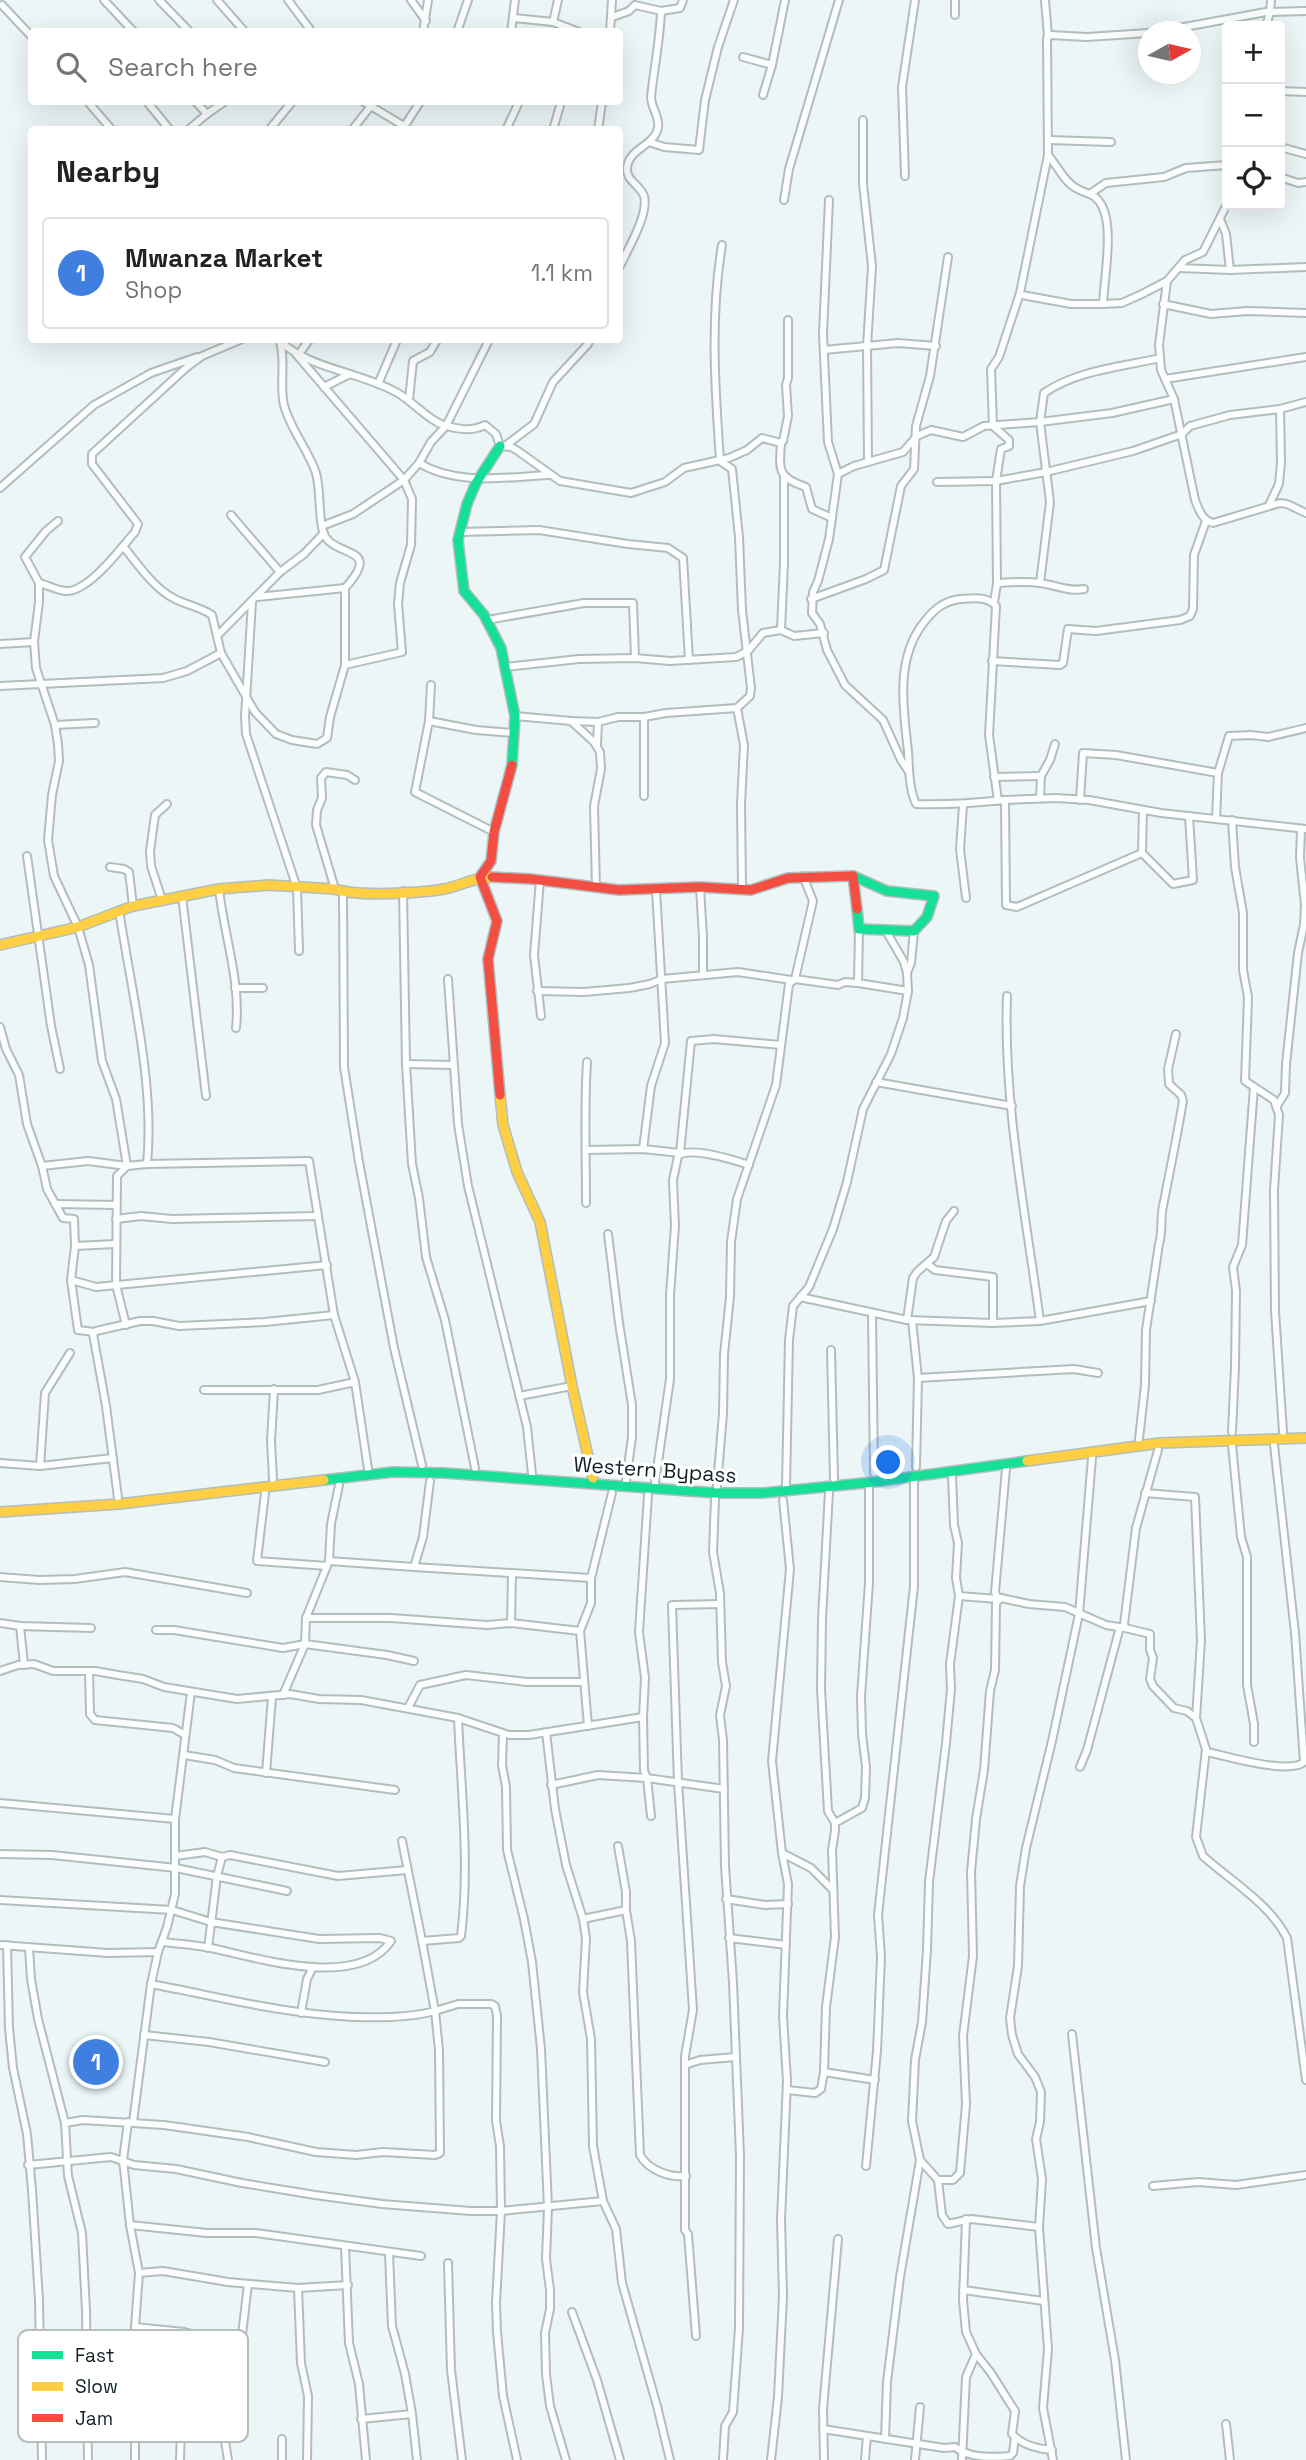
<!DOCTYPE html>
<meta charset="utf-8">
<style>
:root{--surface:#fff;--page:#f6f6f6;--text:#222;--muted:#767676;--line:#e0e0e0;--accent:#5e6d6f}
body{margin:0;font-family:"Space Grotesk",sans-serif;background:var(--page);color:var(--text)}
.controls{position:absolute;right:21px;top:21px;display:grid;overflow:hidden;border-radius:7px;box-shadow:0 7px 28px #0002}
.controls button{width:63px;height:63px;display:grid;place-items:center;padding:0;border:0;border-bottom:2px solid var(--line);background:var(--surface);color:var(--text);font:35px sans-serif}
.compass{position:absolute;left:1138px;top:21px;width:63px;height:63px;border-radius:50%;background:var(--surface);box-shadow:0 7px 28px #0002;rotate:82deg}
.you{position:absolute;left:889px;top:1463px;width:24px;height:24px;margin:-18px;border:5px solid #fff;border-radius:50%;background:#1a73e8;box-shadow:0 0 0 10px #1a73e833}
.badge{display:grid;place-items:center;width:46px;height:46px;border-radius:50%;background:var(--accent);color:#fff;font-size:23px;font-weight:700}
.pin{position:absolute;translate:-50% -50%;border:4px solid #fff;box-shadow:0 2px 7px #0006}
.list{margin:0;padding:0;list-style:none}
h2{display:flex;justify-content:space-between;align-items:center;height:91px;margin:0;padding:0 28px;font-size:30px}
h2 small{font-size:23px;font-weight:400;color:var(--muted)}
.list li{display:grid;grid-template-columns:46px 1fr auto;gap:21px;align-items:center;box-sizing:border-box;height:112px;margin:0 14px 14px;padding:0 14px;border:2px solid var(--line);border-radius:7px}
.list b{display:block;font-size:26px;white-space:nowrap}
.list p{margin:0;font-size:23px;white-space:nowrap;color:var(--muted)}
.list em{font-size:23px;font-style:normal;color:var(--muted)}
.icon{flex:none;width:38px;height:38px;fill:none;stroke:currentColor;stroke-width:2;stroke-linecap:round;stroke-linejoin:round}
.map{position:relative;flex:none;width:1306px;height:2460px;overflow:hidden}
.search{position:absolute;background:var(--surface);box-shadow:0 7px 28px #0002;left:28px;top:28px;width:595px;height:77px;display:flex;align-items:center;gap:18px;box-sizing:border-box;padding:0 24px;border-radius:7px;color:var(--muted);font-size:26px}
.panel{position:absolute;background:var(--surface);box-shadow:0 7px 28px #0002;left:28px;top:126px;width:595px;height:217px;border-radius:7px}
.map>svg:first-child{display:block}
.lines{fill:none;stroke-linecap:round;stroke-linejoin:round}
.street-casing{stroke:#b1bdbf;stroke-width:10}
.fast-casing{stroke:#b1bdbf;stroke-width:12}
.slow-casing{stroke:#b1bdbf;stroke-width:12}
.jam-casing{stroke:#b1bdbf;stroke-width:12}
.street{stroke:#fcfefe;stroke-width:6}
.fast{stroke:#16e098;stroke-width:9}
.slow{stroke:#ffcf43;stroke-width:9}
.jam{stroke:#f24e42;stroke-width:9}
.labels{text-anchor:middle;stroke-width:6;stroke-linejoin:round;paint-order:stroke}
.street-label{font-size:21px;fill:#122326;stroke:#fff}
.key{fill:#fff;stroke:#b8bdbe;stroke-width:2}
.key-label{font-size:19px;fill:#122326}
</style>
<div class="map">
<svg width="1306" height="2460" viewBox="0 0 1306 2460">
<rect width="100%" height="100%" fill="#ecf6f7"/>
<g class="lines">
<g class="street-casing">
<g id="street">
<path d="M104 0 134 32"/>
<path d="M159 0 190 32"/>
<path d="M217 0 245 32"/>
<path d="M288 0 312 32"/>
<path d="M411 0 426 21"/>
<path d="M955 0V15"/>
<path d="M1045 0 1048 36"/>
<path d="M2 5 32 37"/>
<path d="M661 11 680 8 683 0"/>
<path d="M612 17 629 11 635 5 661 11C660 40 654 68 651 97 651 108 660 116 658 128 654 147 627 148 627 170 627 181 640 185 644 196 649 214 628 249 620 266"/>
<path d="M514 18 553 22 579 32"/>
<path d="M553 22 558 0"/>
<path d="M1266 26 1270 12 1271 0"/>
<path d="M423 32 428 0"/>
<path d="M457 32 468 0"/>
<path d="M511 32 515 0"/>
<path d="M610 32 612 0"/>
<path d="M1157 32 1266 12 1306 11"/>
<path d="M743 57 772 65 785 0"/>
<path d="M1280 91 1306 92"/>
<path d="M763 95 772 65"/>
<path d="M88 102 112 130"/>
<path d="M364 102 404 126"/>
<path d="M148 103 170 130"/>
<path d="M207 114 224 102"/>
<path d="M863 120V184L872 266 867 346 868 462"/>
<path d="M188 130 207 114 196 102"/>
<path d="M269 130 292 102"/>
<path d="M352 130 374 102"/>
<path d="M402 130 420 102"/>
<path d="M506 130 519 102"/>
<path d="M553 130 561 102"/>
<path d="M598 130 602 102"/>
<path d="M1048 140 1111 142"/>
<path d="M649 142 664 147 699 150 705 100 718 47 734 0"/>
<path d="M1280 147 1306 154"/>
<path d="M1048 155C1057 165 1064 182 1076 188 1087 195 1095 192 1102 206 1114 228 1104 279 1103 304"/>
<path d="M905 176 902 87 915 0"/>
<path d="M1280 177 1298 183 1306 182"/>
<path d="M1091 193 1106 183 1164 177 1186 168 1227 165"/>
<path d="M784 200 789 169 839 0"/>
<path d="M829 200 823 334 828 442 838 474"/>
<path d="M1220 219 1226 234 1230 270"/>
<path d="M1179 268 1230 270 1306 267"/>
<path d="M1167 281 1159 345 1161 370 1174 399 1195 500C1199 510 1202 520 1213 523L1280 503 1287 504 1306 513"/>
<path d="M1020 293 1022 295 1071 304H1103L1122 303 1142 294 1167 281 1185 260 1203 252 1227 204"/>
<path d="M1163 304 1211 314 1247 311 1306 313"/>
<path d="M280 341C308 368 359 372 394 391 411 399 426 419 443 425 457 429 471 432 485 425L496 434 500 446 511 447 518 451 560 481 631 493 665 482 684 468 729 458 747 450 762 438 781 443 783 441 788 416 786 385 788 378V320"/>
<path d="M824 350 898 343 936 346"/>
<path d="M296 354 404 480 412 499 411 545 400 583 398 604 402 652 345 665"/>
<path d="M299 354 309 340"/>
<path d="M1165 379 1306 357"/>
<path d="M378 384 397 340"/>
<path d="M324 387 350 374"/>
<path d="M409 400 413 361 430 352 437 340"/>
<path d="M781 443C779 472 778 477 806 487L812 509 832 518"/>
<path d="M505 446 534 424 553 382 588 344 590 340"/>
<path d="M419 463 431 442 446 426 489 340"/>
<path d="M937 482 996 481 1046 472 1133 451 1182 434 1190 426 1230 415 1280 409 1306 402"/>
<path d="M0 488 94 405 151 373 197 357"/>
<path d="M1269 505 1279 484 1281 462 1280 409"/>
<path d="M231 515 280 572"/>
<path d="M322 526 353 514 404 480 419 463C457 486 507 477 548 475"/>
<path d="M460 532 539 530 628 544 668 548 683 558 689 660"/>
<path d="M123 546C137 563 154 589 175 599 187 605 200 607 212 615L221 653 255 712 276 734 292 740 317 744 327 738 330 717 345 665V588C385 544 332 559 323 532 318 513 321 492 316 473 308 449 290 429 284 405 279 384 286 363 280 342"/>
<path d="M39 583C47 585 57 590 65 591 88 593 121 548 135 532L138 524 92 464V454L187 367 202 356 240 340"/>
<path d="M1000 583C1013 582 1026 581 1040 583 1055 585 1069 592 1084 589"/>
<path d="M1040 583 1050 502 1040 422 1044 393C1078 370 1121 367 1160 358"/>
<path d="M257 597 345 588"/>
<path d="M811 599 866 579 884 570 901 486 914 469 916 426 930 376 948 257"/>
<path d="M252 602 245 717 246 734 297 888 299 951"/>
<path d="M994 602 997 584 996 481 1001 449 1009 446V440L993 426 991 369 999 357 1020 293 1048 155 1047 38 1050 35 1087 37 1148 33"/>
<path d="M487 620 584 603H633L635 658"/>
<path d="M781 630 784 563V475"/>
<path d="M218 635 280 572 304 554 324 533"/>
<path d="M0 644 34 642"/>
<path d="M992 661 1060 665 1063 663 1068 629 1096 631 1180 620 1190 616 1193 609 1194 555 1206 521"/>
<path d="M505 667 579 659 635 658 670 661 736 657 748 651 763 633 781 630 794 636 824 633"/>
<path d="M431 685 429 721 415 792 494 832"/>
<path d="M0 686 163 678 187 671 221 653"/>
<path d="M737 708 744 745 741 804 742 889"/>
<path d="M515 716 571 721 594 742 600 752 601 769 594 806 596 888"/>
<path d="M644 717V796"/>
<path d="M429 721 476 730 514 733"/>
<path d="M571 721 598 722 618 717H644L666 713 737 708 750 696 751 688 742 610 739 537 732 469 720 461C715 389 710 316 722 245"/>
<path d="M55 725 95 723"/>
<path d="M597 746 598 722"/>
<path d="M909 772 901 760 883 720 845 685 827 650 820 624 812 613 813 592 818 581 829 539 838 474 854 466 903 452 917 436 931 430 963 437 984 426 1040 422 1112 413 1174 399"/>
<path d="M994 777 1041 776"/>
<path d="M1040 798 1041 776 1050 760 1055 744"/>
<path d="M1005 800 1006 905 1017 907 1142 853"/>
<path d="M1080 800 1083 753 1116 755 1218 773"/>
<path d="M998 801 989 735 996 606C987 596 973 598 960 599 945 601 935 608 925 621 895 657 903 708 908 751 909 768 909 789 916 804 946 805 975 803 1005 800L1056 798 1089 800 1161 813 1306 829"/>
<path d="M963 805 960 849 966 898"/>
<path d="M1143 810 1142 853 1173 884 1193 880 1189 816"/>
<path d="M1216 819 1218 773 1229 736 1251 735 1268 737 1306 728"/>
<path d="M1232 820 1235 867 1243 913V970L1248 997 1245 1081 1274 1100 1279 1115 1274 1190 1275 1311 1283 1432"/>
<path d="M27 856 51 1026 60 1069"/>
<path d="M110 867 124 869 129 872 133 906"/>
<path d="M540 880 534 955 541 1016"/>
<path d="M700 887 703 938V975"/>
<path d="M219 889C224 935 241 982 236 1028"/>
<path d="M335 889 316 825 317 810 322 798 321 778 326 772 347 775 355 780"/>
<path d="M403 891 406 1064 412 1164 419 1198 426 1257 445 1320 475 1468"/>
<path d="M343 892 344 1067 359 1162 394 1348 422 1465"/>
<path d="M182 896 206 1096"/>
<path d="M162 900 151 866 150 851 155 815 167 804"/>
<path d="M119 910C131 990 155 1084 147 1164"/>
<path d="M907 973 911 963 914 931"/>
<path d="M448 979 458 1124 468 1186 527 1427 532 1474"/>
<path d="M795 979 813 901 803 876"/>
<path d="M858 983 908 991"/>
<path d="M235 988H263"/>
<path d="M537 991 584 992 629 988 650 984 662 979 738 972 791 980"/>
<path d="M1007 996C1003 1103 1026 1215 1040 1321"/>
<path d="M0 1027 6 1049 19 1075 27 1124 42 1166 47 1189 63 1218 74 1219 75 1246 71 1280 78 1330 94 1332"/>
<path d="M406 1064 453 1065"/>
<path d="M876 1082 1012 1106"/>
<path d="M1277 1106 1285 1093 1286 1064 1298 953 1304 924 1305 905 1300 858 1301 829"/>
<path d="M643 1149 651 1086 665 1043 656 890"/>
<path d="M586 1150 643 1149 680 1153 691 1041 714 1039 781 1045"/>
<path d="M42 1166 88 1161 127 1166 116 1099 102 1061 89 965 78 927 54 876 48 840 52 795 59 761 58 744 55 725 36 668 34 642 39 602V583L25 557 46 531 58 521"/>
<path d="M586 1203C586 1156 584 1109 587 1062"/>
<path d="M55 1204 116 1205"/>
<path d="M116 1219 141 1216 172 1219 318 1216"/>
<path d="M608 1234 619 1323 632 1405V1437L626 1481"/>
<path d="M75 1246 115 1244"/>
<path d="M927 1264 935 1270 993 1277V1323"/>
<path d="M71 1280 96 1287 327 1265"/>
<path d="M800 1297 907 1320 993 1323 1040 1321 1151 1301"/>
<path d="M872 1314 874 1473"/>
<path d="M907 1320 913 1278 917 1272 934 1257 946 1221 954 1211"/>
<path d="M912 1320 918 1378 916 1467"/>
<path d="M126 1325 116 1285 117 1176 127 1166 147 1164 309 1161 334 1315"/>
<path d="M831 1350 834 1479"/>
<path d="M918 1378 1074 1369 1098 1373"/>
<path d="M204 1390H318L355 1382"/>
<path d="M519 1396 572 1386"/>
<path d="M1232 1432 1235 1367 1236 1291 1233 1267 1242 1245 1254 1087"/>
<path d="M1139 1439 1145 1385 1146 1330 1159 1244C1163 1231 1160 1219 1163 1206 1170 1171 1177 1136 1183 1101L1181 1095 1169 1084 1168 1069 1176 1034"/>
<path d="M1232 1445 1241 1537 1247 1557V1685L1254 1724V1742"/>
<path d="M1158 1450 1136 1528 1124 1624 1125 1628 1150 1634V1650L1153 1658 1150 1679 1153 1686 1174 1708 1187 1711 1196 1718 1206 1749 1196 1837 1203 1856C1231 1881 1270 1904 1287 1938L1306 2080"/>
<path d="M0 1463 40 1466 113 1458"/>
<path d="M40 1466 45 1393 70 1353"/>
<path d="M273 1479 271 1441 274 1389"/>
<path d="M655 1483 670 1379V1295L675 1226 673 1180 678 1156C689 1146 734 1160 749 1165"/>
<path d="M717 1486 723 1413 724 1354 730 1297 731 1242 737 1199 776 1085 789 984 795 979 838 985 845 982 858 983 859 929"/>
<path d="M786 1486 789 1340 793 1306 809 1287 833 1229 847 1182 863 1109 891 1054 903 1018 908 991 907 973 904 962 886 931"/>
<path d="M265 1493 257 1561 327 1566"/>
<path d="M1145 1493 1195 1497 1201 1640 1196 1718"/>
<path d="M118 1498 106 1406 93 1334 96 1331 140 1321H153L179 1326 265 1322 334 1315 355 1382 368 1469"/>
<path d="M715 1499 713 1552 720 1593 722 1662 726 1686 720 1715 723 1740 725 1866 733 1983 740 2155 739 2328 733 2412 725 2426 723 2460"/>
<path d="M329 1561 414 1567 423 1537 430 1481"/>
<path d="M414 1567 591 1578"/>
<path d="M0 1577 39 1580 75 1579 125 1572 247 1593"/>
<path d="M959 1596 998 1599 995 1592 1006 1469"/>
<path d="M306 1618H391L487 1625 511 1623 580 1631"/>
<path d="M0 1623 20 1626 91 1628"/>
<path d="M511 1623 512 1573"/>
<path d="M20 1626 24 1665"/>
<path d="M156 1630H174L283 1648 305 1644 387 1655 414 1661"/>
<path d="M0 1671 18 1665 34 1664 53 1671H95L118 1675 143 1679 164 1687 237 1699 290 1694 319 1699 361 1700 458 1718 509 1735H529L643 1717 645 1678 639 1632 648 1495"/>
<path d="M89 1671 90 1714 95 1720 173 1728 185 1735"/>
<path d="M283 1695 305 1644 306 1618 329 1561 331 1524 339 1485"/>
<path d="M408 1708 420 1685 466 1675 527 1682H583"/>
<path d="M643 1717 644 1771 647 1778 724 1789"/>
<path d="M458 1718C461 1790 470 1864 461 1936L459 1938 422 1941 435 2011 458 2004H491L495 2006 497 2016 496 2121 500 2146 501 2211 496 2303 497 2332 503 2396 517 2460"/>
<path d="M588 1726 580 1631 591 1603V1578L612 1493"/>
<path d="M503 1734 502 1765 506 1787 507 1850 524 1919 532 1962 541 2049 548 2207 546 2259 550 2290V2309L545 2333 546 2374 550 2406 566 2460"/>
<path d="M1207 1752C1227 1756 1289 1775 1304 1762L1295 1633 1274 1445"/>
<path d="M184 1755 215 1760 234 1768 395 1790"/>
<path d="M1080 1767 1087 1750 1120 1627"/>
<path d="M266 1773 272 1697"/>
<path d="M551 1785 598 1775 647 1778 651 1816"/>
<path d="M0 1803 175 1819"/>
<path d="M835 1823 862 1808 865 1798 866 1767 862 1734 861 1696 869 1583V1487"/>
<path d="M402 1841 422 1941"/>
<path d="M618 1846 626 1892V1910L631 1941 640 2155C648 2170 670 2178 686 2176"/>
<path d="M782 1853 811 1868 832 1889"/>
<path d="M0 1854 52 1855 176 1868 287 1891"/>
<path d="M175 1856 205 1852 222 1857 230 1855 338 1876 407 1870"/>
<path d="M726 1899 765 1905 788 1904"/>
<path d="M0 1900 172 1910 211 1922 319 1939 380 1938 391 1941C358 1990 258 1958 211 1948 196 1945 179 1944 163 1942"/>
<path d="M583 1919 626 1910"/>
<path d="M729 1938 786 1945"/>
<path d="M0 1945 108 1953 158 1952 151 1984 133 2122"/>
<path d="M7 1945 9 2028 13 2068 27 2134 32 2190 39 2300 42 2460"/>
<path d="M29 1948 31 1979 38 2019 65 2123 68 2176 82 2233 86 2311 88 2460"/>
<path d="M208 1948 217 1876 222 1857"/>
<path d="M158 1952 167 1927 175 1894V1819L191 1692"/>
<path d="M301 2013 307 1979 313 1967"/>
<path d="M1072 2034 1096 2248 1115 2360 1126 2460"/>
<path d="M144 2035 209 2042 325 2062"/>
<path d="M685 2065 700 2060 735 2057"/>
<path d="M824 2072 875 2080"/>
<path d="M787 2090 815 2093 821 2089 824 2072 826 2007 835 1937 832 1850 835 1831V1823L828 1811 821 1689 822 1619 829 1492"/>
<path d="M128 2122 123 2160 130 2225 139 2273 135 2327V2460"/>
<path d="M65 2123 83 2120 164 2125 248 2137 316 2152 356 2155 383 2152 435 2155 440 2153 439 2050 435 2011C409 2018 381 2018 354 2017 282 2014 221 1997 151 1984"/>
<path d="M920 2160 938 2180 942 2215 948 2224 971 2219 1039 2227 1048 2349 1043 2408 1053 2460"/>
<path d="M28 2165 111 2157 134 2165 176 2169 242 2183 315 2195 382 2204 471 2211H501L603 2201 593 2146 591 2039 583 1992 586 1938 583 1919 566 1865 555 1809 546 1732"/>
<path d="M866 2166 877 2051 881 1957 878 1915 914 1586V1481"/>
<path d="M938 2180H953L960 2173 966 2104 963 2036 973 1956 971 1872 976 1819 984 1770 990 1691 995 1670 996 1603 1001 1598 1029 1604 1065 1607 1106 1625 1125 1628"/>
<path d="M1153 2186 1198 2182 1236 2185 1306 2175"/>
<path d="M603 2201 616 2229 622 2283 657 2406 670 2460"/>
<path d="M966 2219 963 2300 966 2332 976 2354 991 2373 1015 2411 1012 2434C1022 2445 1038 2449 1052 2450"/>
<path d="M130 2225 207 2233H256L421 2256"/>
<path d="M1039 2227 1042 2179 1036 2139 1040 2122 1041 2092 1035 2077 1018 2054 1012 2035 1010 2018 1018 1966 1020 1886 1026 1848 1052 1741 1079 1614 1092 1458"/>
<path d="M345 2247 349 2343 359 2384 366 2460"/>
<path d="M448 2263 451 2370 462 2460"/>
<path d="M139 2273 163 2271 228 2282 298 2288"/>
<path d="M963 2290 1044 2301"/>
<path d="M572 2312 597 2380 620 2460"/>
<path d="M135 2327 184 2332 240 2346"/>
<path d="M696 2336 688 2234 685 2230V2056L693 2010 678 1782 672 1605 720 1604"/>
<path d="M412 2414 417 2460"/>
<path d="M361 2419 412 2414 405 2374 392 2326 389 2253"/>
<path d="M1226 2424 1230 2460"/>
<path d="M823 2429 944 2448 955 2447C970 2459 992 2457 1010 2456L1013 2453 1015 2437"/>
<path d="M88 2430 113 2427 134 2429 180 2425"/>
<path d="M885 2439 887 2382 900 2277 920 2160 912 2121 915 2060 922 2022 927 1950 929 1882 946 1743 951 1689 950 1664 959 1596 956 1578 958 1543 954 1525 952 1476"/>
<path d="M180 2460 184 2332"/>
<path d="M228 2460 221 2416 227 2387 238 2369 248 2284"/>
<path d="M282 2460V2439"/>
<path d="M307 2460 308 2396 301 2363 298 2288 348 2285"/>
<path d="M771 2460 778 2397 783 2296 781 2220 787 2081 783 2016 788 1884 782 1853 772 1761 790 1569 783 1500"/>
<path d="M824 2460 823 2409 838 2239"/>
<path d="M865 2460 867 2436"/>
<path d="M915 2460 920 2407"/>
<path d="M962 2460 966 2377 976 2354"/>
</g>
</g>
<g class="fast-casing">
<g id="fast">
<path d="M500 446 476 483 467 504 458 540 464 591 484 615 501 648 515 716 512 765"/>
<path d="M853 876 887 891 934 896 927 917 914 931 859 929 857 909"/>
<path d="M324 1480 393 1472 444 1473 716 1493H763L874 1482 1027 1461"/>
</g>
</g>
<g class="slow-casing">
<g id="slow">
<path d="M0 945 78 927 133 906 219 889 269 885 335 889C357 897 421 893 444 889 461 886 474 877 492 877"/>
<path d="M500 1095 503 1125 517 1172 540 1222 572 1386 593 1478"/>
<path d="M1027 1461 1160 1443 1306 1438"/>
<path d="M0 1512 119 1504 324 1480"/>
</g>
</g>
<g class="jam-casing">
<g id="jam">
<path d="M492 877 531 879 619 890 700 887 751 890 788 878 853 876 857 909"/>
<path d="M500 1095 488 959 497 921 480 877 491 861 494 832 512 765"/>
</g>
</g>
<use href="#street" class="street"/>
<use href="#fast" class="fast"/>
<use href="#slow" class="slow"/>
<use href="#jam" class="jam"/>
</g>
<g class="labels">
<g class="street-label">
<text transform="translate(655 1470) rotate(4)" y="7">Western Bypass</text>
</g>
</g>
<rect x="18" y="2330" width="230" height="112" rx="10" class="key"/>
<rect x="32" y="2351" width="31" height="8" fill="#16e098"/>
<rect x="32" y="2382" width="31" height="9" fill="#ffcf43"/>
<rect x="32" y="2414" width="31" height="8" fill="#f24e42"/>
<g class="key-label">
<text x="75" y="2362">Fast</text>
<text x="75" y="2393">Slow</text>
<text x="75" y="2425">Jam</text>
</g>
</svg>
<div class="controls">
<button>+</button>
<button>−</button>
<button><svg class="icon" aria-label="locate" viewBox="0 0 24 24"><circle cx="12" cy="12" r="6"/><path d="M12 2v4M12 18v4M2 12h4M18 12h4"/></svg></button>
</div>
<svg class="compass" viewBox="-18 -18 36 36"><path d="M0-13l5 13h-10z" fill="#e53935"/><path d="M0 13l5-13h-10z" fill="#767676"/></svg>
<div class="you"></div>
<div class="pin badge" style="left:96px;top:2062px;background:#3f7fe0">1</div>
<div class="search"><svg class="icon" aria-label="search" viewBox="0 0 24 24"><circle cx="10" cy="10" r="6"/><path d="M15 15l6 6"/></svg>Search here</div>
<section class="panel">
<h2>Nearby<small></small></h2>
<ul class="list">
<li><span class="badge" style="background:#3f7fe0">1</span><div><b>Mwanza Market</b><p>Shop</p></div><em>1.1 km</em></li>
</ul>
</section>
</div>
